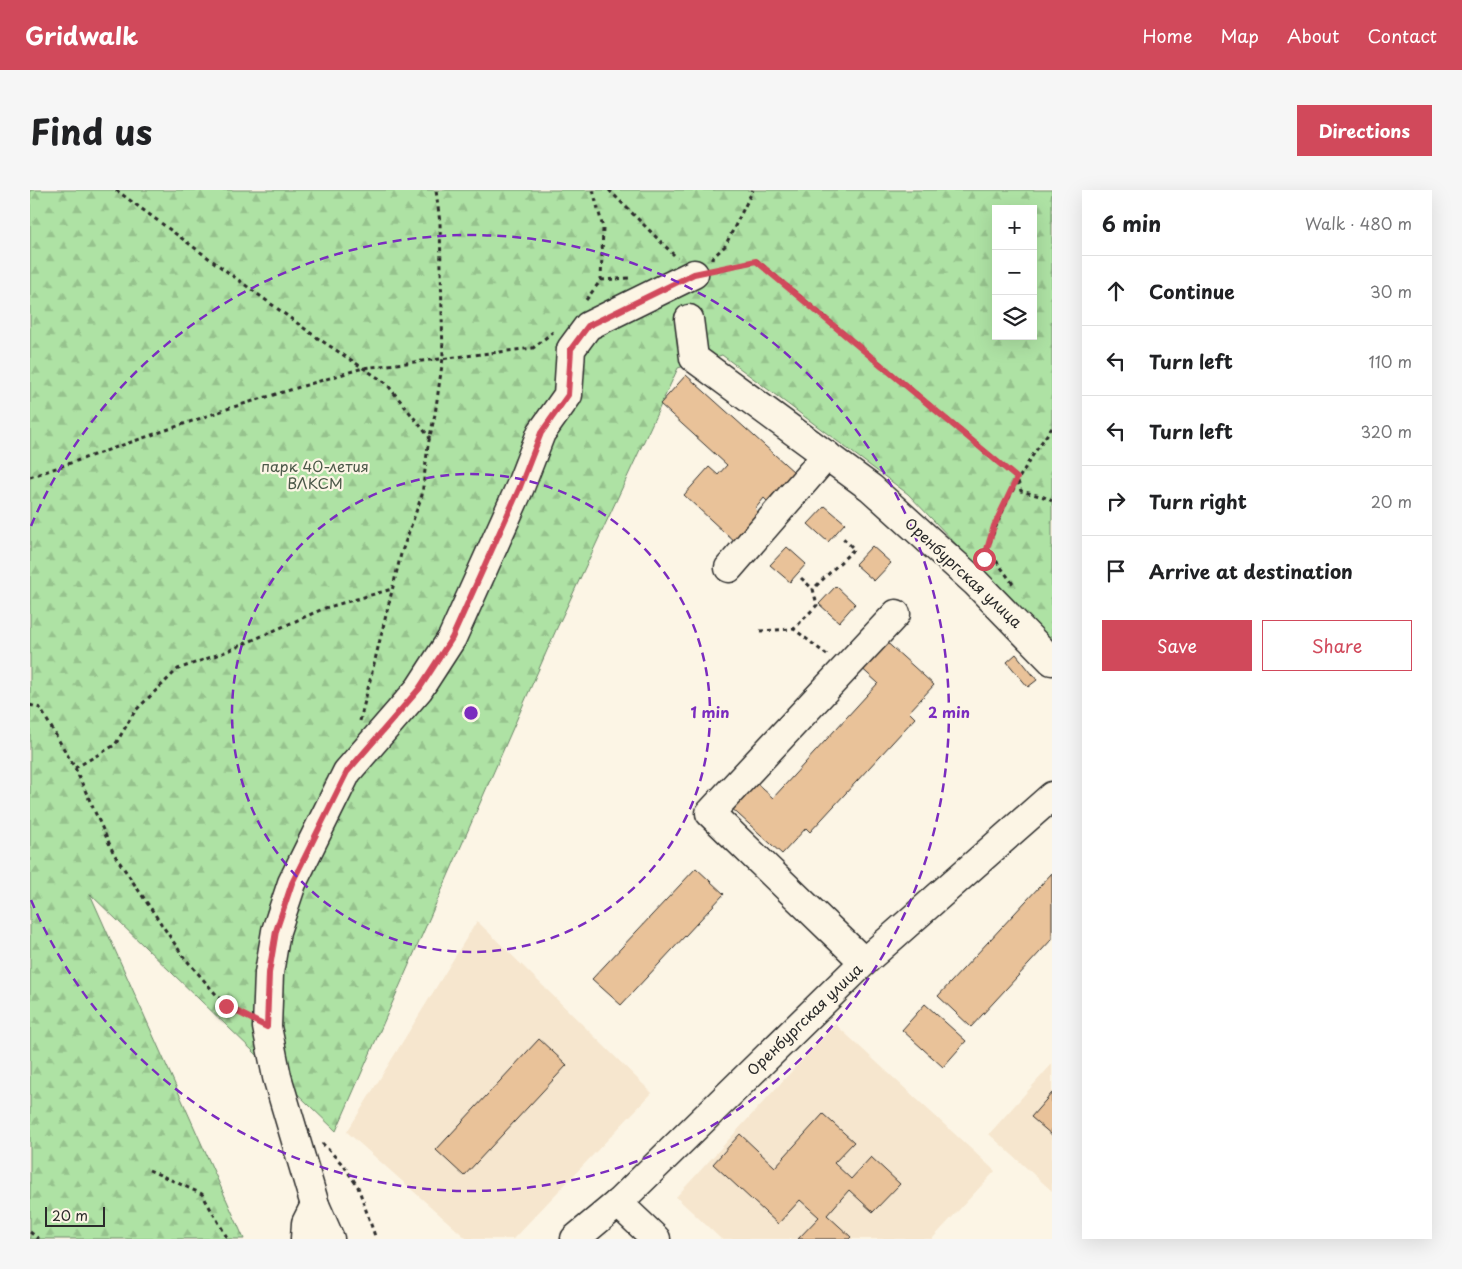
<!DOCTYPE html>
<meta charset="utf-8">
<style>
:root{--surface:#fff;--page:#f6f6f6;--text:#202124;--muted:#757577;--line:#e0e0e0;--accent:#d1495b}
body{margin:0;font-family:"Playpen Sans",sans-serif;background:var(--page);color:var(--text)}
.controls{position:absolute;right:15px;top:15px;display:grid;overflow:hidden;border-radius:0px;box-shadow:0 5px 20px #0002}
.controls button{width:45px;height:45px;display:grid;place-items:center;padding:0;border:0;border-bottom:1px solid var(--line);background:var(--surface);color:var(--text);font:25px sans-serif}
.scale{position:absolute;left:15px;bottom:12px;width:60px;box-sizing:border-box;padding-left:5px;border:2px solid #2b2b2b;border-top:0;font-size:14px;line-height:18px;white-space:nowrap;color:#2b2b2b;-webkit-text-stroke:4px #fcf5e5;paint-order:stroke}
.stop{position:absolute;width:15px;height:15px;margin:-11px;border:4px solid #d1495b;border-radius:50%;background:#fff}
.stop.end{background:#d1495b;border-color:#fff;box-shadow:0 1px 5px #0008}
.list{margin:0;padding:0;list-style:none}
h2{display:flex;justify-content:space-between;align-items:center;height:65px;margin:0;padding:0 20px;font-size:21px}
h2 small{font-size:16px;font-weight:400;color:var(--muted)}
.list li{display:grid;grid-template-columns:32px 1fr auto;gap:15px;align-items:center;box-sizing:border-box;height:70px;padding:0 20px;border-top:1px solid var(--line)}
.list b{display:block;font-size:19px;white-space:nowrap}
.list em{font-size:16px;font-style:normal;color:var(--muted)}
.actions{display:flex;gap:10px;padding:15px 20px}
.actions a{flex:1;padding:11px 0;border:1px solid var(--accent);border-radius:0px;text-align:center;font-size:18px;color:var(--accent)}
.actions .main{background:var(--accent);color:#fff}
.icon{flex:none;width:28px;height:28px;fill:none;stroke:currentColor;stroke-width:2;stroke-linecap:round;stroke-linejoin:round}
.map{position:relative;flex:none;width:1022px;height:1049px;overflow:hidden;border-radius:0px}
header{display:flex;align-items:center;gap:30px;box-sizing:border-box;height:70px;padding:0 25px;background:var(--accent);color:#fff}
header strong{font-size:24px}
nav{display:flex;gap:28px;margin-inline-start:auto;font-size:18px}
.intro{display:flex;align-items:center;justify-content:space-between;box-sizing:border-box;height:120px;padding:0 30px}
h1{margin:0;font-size:35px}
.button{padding:12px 22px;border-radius:0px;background:var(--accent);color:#fff;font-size:18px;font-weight:700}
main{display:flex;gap:30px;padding:0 30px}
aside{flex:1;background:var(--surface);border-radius:0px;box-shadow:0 5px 20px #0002}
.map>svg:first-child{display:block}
.built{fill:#f6e6ce}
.forest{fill:url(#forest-firs);stroke:#6c8668;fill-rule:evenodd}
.building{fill:#e9c299;stroke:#2b2b2b}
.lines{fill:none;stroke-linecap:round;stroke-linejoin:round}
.minor-casing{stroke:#2b2b2b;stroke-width:31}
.path{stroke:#2b2b2b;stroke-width:3;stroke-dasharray:4 4;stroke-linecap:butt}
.minor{stroke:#fcf5e5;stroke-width:28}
.route{stroke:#d1495b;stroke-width:6}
.ring{fill:none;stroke:#7b2cbf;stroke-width:2.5;stroke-dasharray:9 6}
.labels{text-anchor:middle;stroke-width:4.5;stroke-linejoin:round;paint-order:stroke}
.park-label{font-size:15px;fill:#4c5949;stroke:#fcf5e5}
.street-label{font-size:15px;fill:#2b2b2b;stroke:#fcf5e5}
.centre{fill:#7b2cbf;stroke:#fcf5e5;stroke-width:2.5}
.ring-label{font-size:15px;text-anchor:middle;font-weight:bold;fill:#7b2cbf;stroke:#fcf5e5;stroke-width:4.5;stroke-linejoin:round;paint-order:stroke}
</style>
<header>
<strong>Gridwalk</strong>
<nav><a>Home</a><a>Map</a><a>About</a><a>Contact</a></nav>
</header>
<div class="intro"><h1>Find us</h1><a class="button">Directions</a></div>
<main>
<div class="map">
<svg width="1022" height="1049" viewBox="0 0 1022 1049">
<defs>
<pattern id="forest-firs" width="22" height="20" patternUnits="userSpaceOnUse" patternTransform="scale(1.25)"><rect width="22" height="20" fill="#aee2a4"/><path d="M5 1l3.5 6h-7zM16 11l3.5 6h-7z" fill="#96c28d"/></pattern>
</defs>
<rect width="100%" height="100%" fill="#fcf5e5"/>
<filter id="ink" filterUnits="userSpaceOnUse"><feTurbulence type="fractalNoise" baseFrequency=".02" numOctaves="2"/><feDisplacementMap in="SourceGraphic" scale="10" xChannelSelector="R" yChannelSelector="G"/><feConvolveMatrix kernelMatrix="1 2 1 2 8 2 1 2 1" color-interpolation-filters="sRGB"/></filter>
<g filter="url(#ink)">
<g class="built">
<path d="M447 731 622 903 483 1049H437L317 942Z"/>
<path d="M805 834 965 981 902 1049H691L646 1007Z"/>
<path d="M1022 874V1001L959 944Z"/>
</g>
<path class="forest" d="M0 0H1022V454L878 304 692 165 648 178 526 440 306 941 60 704 214 1049H0ZM966 19H1003V146H966Z"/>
<g class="building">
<path d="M656 185 764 282 737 311 734 308 725 319 734 327 708 355 654 305 679 277 688 285 697 275 630 214Z"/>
<path d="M795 316 815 333 798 352 778 334Z"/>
<path d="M842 356 861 373 844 391 825 374Z"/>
<path d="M757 357 776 374 760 392 740 375Z"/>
<path d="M806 396 825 414 809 432 789 414Z"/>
<path d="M852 448 904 495 879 522 885 528 780 642 776 638 752 664 698 615 722 589 743 608 848 493 828 475Z"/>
<path d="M986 464 1007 490 998 497 977 472Z"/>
<path d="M666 678 694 704 591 815 562 789Z"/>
<path d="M1022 683V749L941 837 908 806Z"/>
<path d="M895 814 936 851 913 877 872 840Z"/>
<path d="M509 849 537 875 434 986 406 960Z"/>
<path d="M1022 903V945L1001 927Z"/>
<path d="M793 924 824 952 804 973 821 989 841 967 870 994 843 1022 819 1000 797 1025 821 1047 819 1049H768L789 1027 770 1010 748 1034 683 974 710 944 745 977Z"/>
</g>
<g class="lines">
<g class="minor-casing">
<g id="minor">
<path d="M659 129 664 168 841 298 945 392 1022 471"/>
<path d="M699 378 797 265"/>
<path d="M834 772 680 623 866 424"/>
<path d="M588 1013 626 1049"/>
<path d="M275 1049 276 1033 285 1015"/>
<path d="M300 1049 285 1015 247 887 237 837 239 783 246 741 262 693 317 582 389 499 422 448 490 297 511 243 538 205 541 159 558 136 664 84"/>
<path d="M545 1049 588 1013 834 772 1022 606"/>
</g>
</g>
<g class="path">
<path d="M86 0 286 147 356 193 400 248"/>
<path d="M579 0 647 68"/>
<path d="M681 69 695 56 723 0"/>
<path d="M686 80 727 71 987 288 991 301 1014 307 1022 311"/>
<path d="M571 90 600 88"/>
<path d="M556 110 571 90 573 38 563 0"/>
<path d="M0 287 200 218 333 178 503 158 523 142"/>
<path d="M957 358 985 397"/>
<path d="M954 368C971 319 991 279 1022 238"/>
<path d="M771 388 783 399"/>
<path d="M730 441 764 439"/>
<path d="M797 465 764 439 787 415 783 399 824 359 811 346"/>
<path d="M0 515 10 518 45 578 84 664 153 766 196 816 214 825"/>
<path d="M330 531 371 364 392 305 398 255 405 224 413 168 410 33 406 0"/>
<path d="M45 578 85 555 105 521 148 479 198 461 295 418 362 399"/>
<path d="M292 953 314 976 328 997 346 1049"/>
<path d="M119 980 172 1004 198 1049"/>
<path d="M0 1042 9 1049"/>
</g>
<use href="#minor" class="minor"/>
</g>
</g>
<g class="lines" filter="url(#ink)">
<path class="route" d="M196 816 237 837 239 783 246 741 262 693 317 582 389 499 422 448 490 297 511 243 538 205 541 159 558 136 664 84 726 71 987 288 964 336 954 369"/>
</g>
<g class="ring">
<circle cx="441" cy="523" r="239"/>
<path d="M1 336A478 478 0 1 1 1 710"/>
</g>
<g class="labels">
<g class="park-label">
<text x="285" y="282">парк 40-летия<tspan x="285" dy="17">ВЛКСМ</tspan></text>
</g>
<g class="street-label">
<text transform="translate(933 383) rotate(43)" y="5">Оренбургская улица</text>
<text transform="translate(775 830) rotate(-44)" y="5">Оренбургская улица</text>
</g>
</g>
<circle cx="441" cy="523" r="8" class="centre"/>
<g class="ring-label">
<text x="680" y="528">1 min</text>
<text x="919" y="528">2 min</text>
</g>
</svg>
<div class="controls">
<button>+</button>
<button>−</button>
<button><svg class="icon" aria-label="layers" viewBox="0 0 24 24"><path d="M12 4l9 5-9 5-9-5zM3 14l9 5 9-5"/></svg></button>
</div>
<div class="scale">20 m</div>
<div class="stop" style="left:954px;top:369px"></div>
<div class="stop end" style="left:196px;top:816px"></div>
</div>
<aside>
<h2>6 min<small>Walk · 480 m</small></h2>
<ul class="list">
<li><svg class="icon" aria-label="ahead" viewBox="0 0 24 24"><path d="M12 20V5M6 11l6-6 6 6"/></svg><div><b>Continue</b></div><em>30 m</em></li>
<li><svg class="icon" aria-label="left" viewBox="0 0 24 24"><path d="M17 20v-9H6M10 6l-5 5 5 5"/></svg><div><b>Turn left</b></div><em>110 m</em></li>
<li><svg class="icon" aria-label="left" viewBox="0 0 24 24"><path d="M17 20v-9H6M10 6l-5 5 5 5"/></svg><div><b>Turn left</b></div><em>320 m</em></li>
<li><svg class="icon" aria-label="right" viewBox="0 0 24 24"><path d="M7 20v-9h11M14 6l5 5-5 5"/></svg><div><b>Turn right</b></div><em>20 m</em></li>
<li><svg class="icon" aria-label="arrive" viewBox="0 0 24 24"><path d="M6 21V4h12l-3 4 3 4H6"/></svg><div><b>Arrive at destination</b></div></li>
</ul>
<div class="actions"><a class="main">Save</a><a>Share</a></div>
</aside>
</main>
